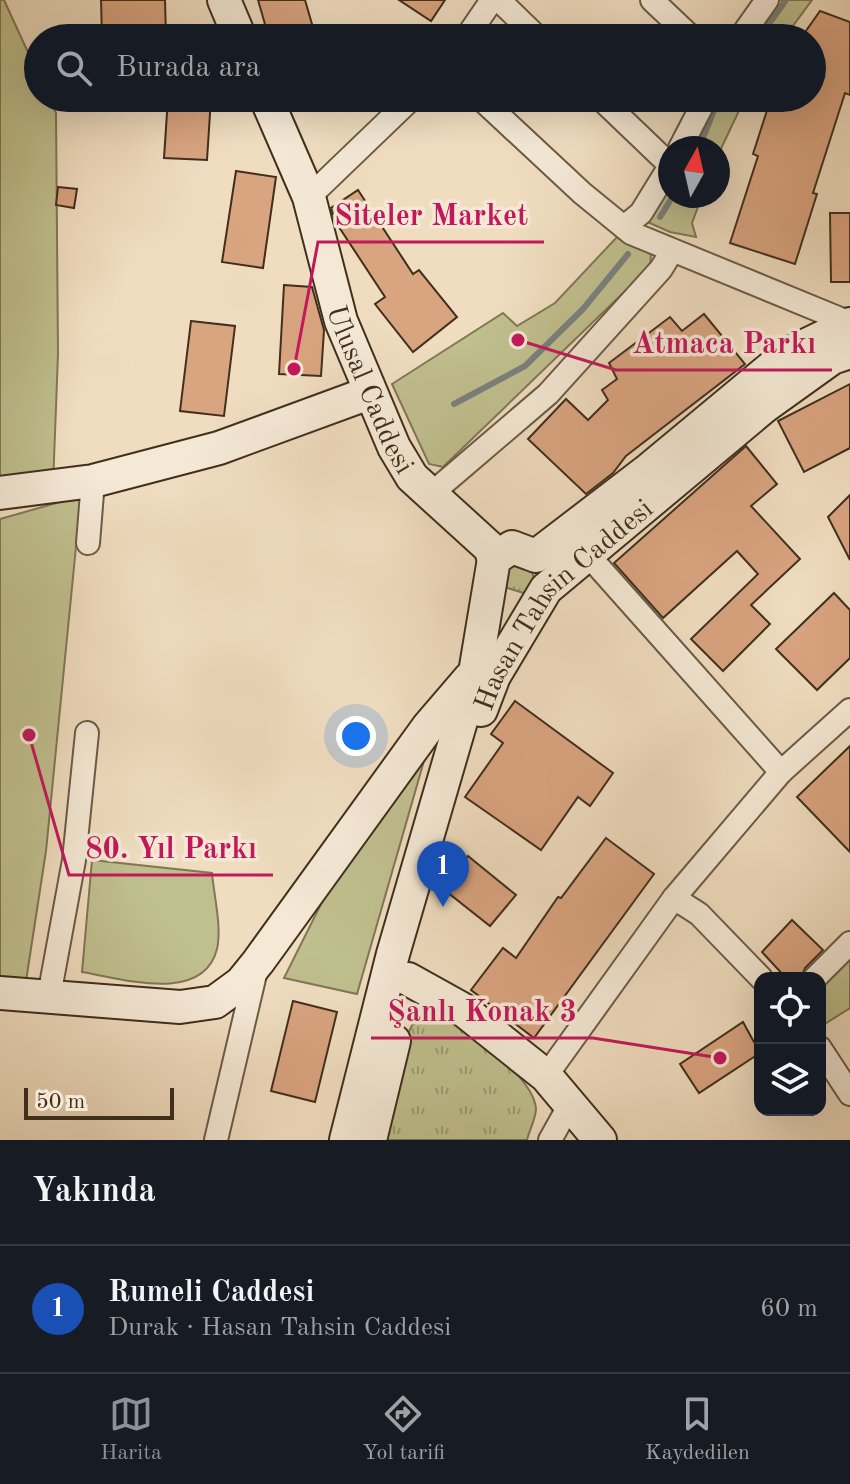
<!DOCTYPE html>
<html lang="tr">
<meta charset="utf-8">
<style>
:root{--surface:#171b24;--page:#242831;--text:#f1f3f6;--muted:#9ea1a6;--line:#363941;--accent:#8c9099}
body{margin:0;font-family:"Old Standard TT",serif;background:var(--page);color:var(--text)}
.controls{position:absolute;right:24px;bottom:24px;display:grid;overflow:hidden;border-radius:16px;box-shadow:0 8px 32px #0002}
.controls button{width:72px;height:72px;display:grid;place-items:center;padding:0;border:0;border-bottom:2px solid var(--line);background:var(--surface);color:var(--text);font:40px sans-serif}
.compass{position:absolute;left:658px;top:136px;width:72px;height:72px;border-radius:50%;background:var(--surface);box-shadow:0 8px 32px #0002;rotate:8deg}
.scale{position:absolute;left:24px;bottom:20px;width:150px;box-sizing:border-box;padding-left:8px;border:4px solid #402f1d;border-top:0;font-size:22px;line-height:28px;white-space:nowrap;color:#402f1d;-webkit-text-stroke:6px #f5e9d6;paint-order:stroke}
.you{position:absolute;left:356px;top:736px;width:28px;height:28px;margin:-20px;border:6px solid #fff;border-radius:50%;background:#1a73e8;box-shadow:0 0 0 12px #1a73e833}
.badge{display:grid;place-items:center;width:52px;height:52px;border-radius:50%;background:var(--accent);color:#fff;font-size:26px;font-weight:700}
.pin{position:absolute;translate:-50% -66px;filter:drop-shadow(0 2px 4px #0008)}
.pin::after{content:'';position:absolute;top:42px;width:28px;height:24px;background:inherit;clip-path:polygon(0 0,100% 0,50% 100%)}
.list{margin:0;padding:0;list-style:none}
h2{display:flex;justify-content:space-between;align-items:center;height:104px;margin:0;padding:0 32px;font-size:34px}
h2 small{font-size:26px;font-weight:400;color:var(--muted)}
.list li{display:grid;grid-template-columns:52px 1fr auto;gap:24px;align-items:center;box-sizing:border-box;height:128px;padding:0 32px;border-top:2px solid var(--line)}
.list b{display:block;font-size:30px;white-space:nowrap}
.list p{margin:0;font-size:26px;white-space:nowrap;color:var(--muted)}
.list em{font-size:26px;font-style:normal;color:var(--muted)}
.icon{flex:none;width:44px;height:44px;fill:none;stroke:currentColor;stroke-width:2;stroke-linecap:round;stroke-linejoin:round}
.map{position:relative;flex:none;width:850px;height:1140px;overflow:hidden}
.search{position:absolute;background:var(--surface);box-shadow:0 8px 32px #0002;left:24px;right:24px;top:24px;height:88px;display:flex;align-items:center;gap:20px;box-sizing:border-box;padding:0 28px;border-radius:44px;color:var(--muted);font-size:30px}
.sheet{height:232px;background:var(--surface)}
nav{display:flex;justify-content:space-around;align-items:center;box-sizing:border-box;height:112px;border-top:2px solid var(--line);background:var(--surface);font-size:22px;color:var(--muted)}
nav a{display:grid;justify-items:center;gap:4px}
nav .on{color:var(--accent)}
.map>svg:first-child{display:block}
.grass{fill:url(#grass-tufts);stroke:#807756;stroke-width:2}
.green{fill:#c0bf8e;stroke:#807756;stroke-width:2}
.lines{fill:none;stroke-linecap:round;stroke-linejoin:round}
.stream{stroke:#7a817e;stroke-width:6}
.building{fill:#d9a480;stroke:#402f1d;stroke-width:2}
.street-casing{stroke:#6c5a46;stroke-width:26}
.secondary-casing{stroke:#402f1d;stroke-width:36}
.street{stroke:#f5e9d6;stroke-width:22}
.secondary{stroke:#f5e9d6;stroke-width:32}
.labels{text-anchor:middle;stroke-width:7;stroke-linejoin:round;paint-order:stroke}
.street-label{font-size:28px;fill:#402f1d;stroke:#f5e9d6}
.leader{fill:none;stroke:#c2185b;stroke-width:3}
.callout-dot{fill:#c2185b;stroke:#f5e9d6;stroke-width:3}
.callout-label{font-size:30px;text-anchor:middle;font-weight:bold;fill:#c2185b;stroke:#f5e9d6;stroke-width:7;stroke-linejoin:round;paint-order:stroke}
</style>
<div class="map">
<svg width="850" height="1140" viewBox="0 0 850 1140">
<defs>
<pattern id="grass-tufts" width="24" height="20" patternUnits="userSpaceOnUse" patternTransform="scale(2)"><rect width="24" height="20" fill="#c0bf8e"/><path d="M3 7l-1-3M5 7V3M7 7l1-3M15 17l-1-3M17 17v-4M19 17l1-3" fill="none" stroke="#9d9c73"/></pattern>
</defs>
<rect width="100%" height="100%" fill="#f0ddc0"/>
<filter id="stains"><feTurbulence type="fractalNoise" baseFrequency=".0025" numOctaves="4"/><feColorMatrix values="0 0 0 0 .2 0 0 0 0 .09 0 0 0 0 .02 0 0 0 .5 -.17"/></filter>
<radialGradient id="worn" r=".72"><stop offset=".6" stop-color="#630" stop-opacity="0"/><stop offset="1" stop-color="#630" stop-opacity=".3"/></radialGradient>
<g class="grass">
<path d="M503 561 530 568 535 580 530 595 495 584Z"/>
<path d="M444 1014C468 1032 534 1076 536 1109 536 1118 529 1131 527 1140H385L408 1033 417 1016Z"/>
</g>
<g class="green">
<path d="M0 0H4L38 74V98H49L56 113 58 354 53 486 0 491Z"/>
<path d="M768 0H812L784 38H742Z"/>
<path d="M706 98H745L718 155V148H680Z"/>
<path d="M670 167V196H702L692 223 696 237 670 232 643 220Z"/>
<path d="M617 237 651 254 650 267 443 467 429 464 392 384 503 313 517 326 555 303Z"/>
<path d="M81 496 46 851 26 981 0 977V519Z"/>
<path d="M430 740 357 994 284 978 340 866Z"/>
<path d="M92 860 212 873C214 896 222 927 217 949 203 1005 120 978 82 972Z"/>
<path d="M850 956V1008L820 1027V985Z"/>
</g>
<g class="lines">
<g class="stream">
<path d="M759 38 786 0"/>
<path d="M699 148 719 98"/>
<path d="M660 217 673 196"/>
<path d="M454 404 525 366 583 309 628 254"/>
</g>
</g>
<g class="building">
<path d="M101 0H165L166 38H102Z"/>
<path d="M258 0H305L316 38H269Z"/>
<path d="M399 0H445L431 21Z"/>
<path d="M820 11 850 22V95L845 93 813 193 817 194 795 264 730 243 758 156 753 154 771 98H812V38H801Z"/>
<path d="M168 98H211L207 160 164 158Z"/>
<path d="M236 171 276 177 263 268 222 262Z"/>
<path d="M58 187 77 189 74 208 56 205Z"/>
<path d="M358 190 413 274 419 270 457 317 413 352 375 304 385 297 335 221 331 208Z"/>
<path d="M830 213H850V282H831Z"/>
<path d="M284 285 312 287 324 330 321 376 279 374Z"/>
<path d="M704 314 745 364 626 456 613 473 586 494 528 439 566 399 588 420 608 400 602 390 617 379 609 363 670 317 682 331Z"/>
<path d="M191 321 235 326 224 416 180 411Z"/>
<path d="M850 384V448L804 472 778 421Z"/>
<path d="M746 446 777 484 751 506 800 559 751 605 770 624 723 671 691 639 758 574 737 551 663 618 614 563Z"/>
<path d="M850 495V560L828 517Z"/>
<path d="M834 593 850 610V658L817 690 776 649Z"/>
<path d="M515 701 613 773 590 806 578 797 541 850 465 797 503 743 491 734Z"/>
<path d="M850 746V852L797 797Z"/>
<path d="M606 838 654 874 534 1038 471 990 503 948 516 958 558 897 561 898Z"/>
<path d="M468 856 516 895 490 926 442 888Z"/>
<path d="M792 920 823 950 805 968 801 978H786L762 952Z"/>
<path d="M293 1001 337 1012 315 1102 271 1091Z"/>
<path d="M743 1022 760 1053 699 1093 680 1064Z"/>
</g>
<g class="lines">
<g class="street-casing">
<g id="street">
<path d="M499 0 538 38"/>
<path d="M652 0 692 38"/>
<path d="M466 38 492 0"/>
<path d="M740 38 767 0"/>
<path d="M480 98 582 193 631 233 850 323"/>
<path d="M600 98 670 165"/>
<path d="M680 148 706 98"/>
<path d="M309 197 412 98"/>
<path d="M624 227 641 213 670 166"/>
<path d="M431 494 548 394 661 269 672 251"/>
<path d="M88 543 93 481"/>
<path d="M588 555 781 772"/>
<path d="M674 898 699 914 761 978"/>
<path d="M815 978 850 943"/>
<path d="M49 996 74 860 87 733"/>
<path d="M820 1048 850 1094"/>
<path d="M546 1076 674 898 781 772 850 710"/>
<path d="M216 1140 256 970"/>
<path d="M550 1140 569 1106"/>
</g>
</g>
<g class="secondary-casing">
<g id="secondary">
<path d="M224 0 240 38"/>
<path id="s1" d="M266 98 309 197 341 321 394 447 412 477 490 548 494 559"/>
<path d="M0 493 93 481 219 448 369 393"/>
<path id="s2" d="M481 710 494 676 546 589 765 406 832 358 850 352"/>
<path d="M408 979 462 1009 546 1076 600 1140"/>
<path d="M0 993 180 1007 215 1002 241 983 258 962 428 727 470 678"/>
<path d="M346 1140 393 954 475 673 494 559 512 547 536 556 647 471 788 354 850 324"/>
<path d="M370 1140 394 1041"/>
</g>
</g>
<use href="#street" class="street"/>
<use href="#secondary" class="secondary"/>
</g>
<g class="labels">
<g class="street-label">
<text dy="10" stroke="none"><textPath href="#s1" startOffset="310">Ulusal Caddesi</textPath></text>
<text dy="10" stroke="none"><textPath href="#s2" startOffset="136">Hasan Tahsin Caddesi</textPath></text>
</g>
</g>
<path class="leader" d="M294 369L318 242H544M518 340L616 370H832M29 735L69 875H273M720 1058L593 1038H371"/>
<g class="callout-dot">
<circle cx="294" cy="369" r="8"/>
<circle cx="518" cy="340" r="8"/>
<circle cx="29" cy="735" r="8"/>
<circle cx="720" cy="1058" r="8"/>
</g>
<g class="callout-label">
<text x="431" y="225">Siteler Market</text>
<text x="724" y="353">Atmaca Parkı</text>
<text x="171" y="858">80. Yıl Parkı</text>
<text x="482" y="1021">Şanlı Konak 3</text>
</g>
<rect width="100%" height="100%" filter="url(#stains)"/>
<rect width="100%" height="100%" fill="url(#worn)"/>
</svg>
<div class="controls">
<button><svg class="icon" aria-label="locate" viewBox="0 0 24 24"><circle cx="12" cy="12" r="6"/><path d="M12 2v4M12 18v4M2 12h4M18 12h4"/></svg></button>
<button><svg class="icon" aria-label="layers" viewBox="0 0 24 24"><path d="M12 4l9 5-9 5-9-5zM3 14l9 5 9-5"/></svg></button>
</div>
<svg class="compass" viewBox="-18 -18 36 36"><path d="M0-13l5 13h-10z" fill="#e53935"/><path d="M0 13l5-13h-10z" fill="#9ea1a6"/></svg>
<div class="scale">50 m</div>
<div class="you"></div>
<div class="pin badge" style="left:443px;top:907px;background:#1a4fb4">1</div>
<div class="search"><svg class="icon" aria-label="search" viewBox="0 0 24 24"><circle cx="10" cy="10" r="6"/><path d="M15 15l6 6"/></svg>Burada ara</div>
</div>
<section class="sheet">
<h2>Yakında<small></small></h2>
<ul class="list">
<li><span class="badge" style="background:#1a4fb4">1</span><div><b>Rumeli Caddesi</b><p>Durak · Hasan Tahsin Caddesi</p></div><em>60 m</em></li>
</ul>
</section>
<nav>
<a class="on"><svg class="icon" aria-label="map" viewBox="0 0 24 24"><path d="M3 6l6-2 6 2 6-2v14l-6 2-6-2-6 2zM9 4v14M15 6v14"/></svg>Harita</a>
<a><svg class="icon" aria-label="directions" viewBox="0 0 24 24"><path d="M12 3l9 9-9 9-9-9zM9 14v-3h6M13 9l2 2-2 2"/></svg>Yol tarifi</a>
<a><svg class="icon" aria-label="saved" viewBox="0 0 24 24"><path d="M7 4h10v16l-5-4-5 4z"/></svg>Kaydedilen</a>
</nav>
